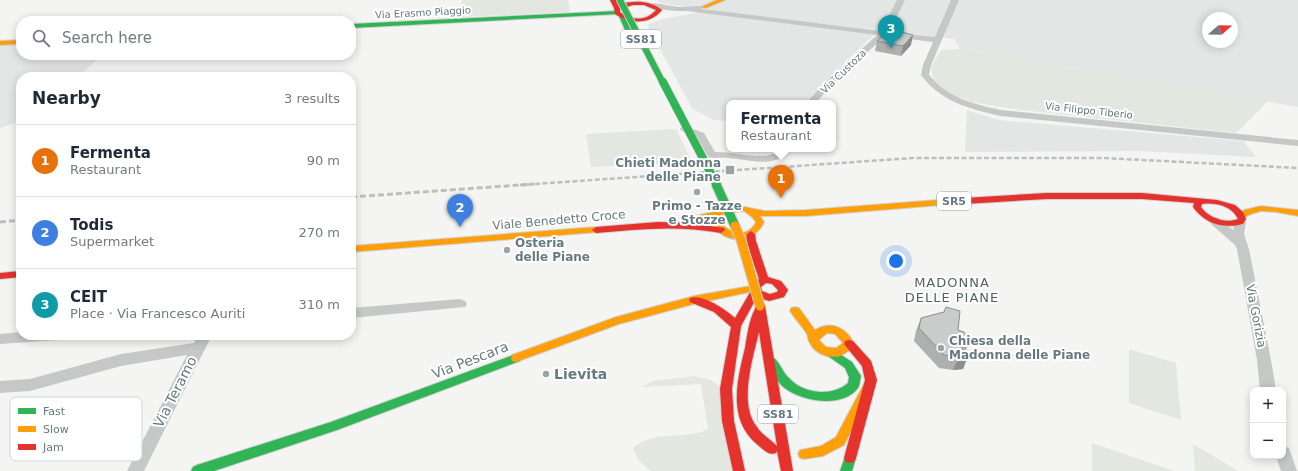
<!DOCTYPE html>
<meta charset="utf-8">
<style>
:root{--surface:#fff;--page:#f2f2f3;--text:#1f2937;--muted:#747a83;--line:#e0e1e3;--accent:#111827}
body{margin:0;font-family:"DejaVu Sans",sans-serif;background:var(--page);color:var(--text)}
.controls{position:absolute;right:12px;bottom:12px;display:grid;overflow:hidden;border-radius:8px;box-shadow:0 2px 10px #0003}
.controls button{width:36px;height:36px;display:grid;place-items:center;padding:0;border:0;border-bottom:1px solid var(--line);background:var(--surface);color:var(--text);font:20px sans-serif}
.compass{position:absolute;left:1202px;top:12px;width:36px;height:36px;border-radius:50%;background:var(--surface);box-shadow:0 2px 10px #0003;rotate:70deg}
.you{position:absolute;left:896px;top:261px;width:14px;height:14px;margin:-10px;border:3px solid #fff;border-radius:50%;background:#1a73e8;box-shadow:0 0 0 6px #1a73e833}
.badge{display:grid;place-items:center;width:26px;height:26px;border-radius:50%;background:var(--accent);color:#fff;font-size:13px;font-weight:700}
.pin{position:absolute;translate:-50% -33px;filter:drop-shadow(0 1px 2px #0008)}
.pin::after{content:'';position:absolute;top:21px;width:14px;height:12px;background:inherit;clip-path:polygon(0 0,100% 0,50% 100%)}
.popup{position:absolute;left:726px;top:100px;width:110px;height:52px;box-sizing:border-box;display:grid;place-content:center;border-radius:8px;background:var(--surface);filter:drop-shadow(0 1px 3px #0005);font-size:13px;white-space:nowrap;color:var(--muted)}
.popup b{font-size:15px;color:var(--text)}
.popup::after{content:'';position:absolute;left:50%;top:100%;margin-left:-8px;border:8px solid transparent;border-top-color:var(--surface)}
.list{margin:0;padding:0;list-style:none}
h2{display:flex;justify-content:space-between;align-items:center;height:52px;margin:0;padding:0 16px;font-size:17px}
h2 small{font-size:13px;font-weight:400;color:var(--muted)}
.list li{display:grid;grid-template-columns:26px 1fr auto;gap:12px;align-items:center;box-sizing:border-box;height:72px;padding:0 16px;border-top:1px solid var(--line)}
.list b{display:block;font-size:15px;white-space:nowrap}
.list p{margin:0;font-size:13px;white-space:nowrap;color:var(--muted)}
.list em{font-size:13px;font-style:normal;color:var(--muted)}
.icon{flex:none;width:22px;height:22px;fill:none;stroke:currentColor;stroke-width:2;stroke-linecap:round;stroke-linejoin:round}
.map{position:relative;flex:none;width:1298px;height:471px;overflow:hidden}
.search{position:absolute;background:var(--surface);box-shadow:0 2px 10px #0003;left:16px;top:16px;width:340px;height:44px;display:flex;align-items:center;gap:10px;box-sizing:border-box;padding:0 14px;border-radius:16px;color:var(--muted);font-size:15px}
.panel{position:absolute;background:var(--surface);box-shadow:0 2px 10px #0003;left:16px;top:72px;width:340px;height:268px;border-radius:16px}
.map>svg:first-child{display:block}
.built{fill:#e4e5e5;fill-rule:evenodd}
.green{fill:#e4e6e0}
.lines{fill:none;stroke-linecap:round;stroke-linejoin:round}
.fast-casing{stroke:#d1d2d2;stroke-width:2}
.slow-casing{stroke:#d1d2d2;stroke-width:2}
.jam-casing{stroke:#d1d2d2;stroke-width:2}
.street{fill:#c6c8c8;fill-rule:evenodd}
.fast{fill:#30b455;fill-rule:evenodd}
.slow{fill:#ff9f0a;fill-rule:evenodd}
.jam{fill:#e5322d;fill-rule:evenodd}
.rail-far1{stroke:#bdbebf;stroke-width:2.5;stroke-dasharray:5 2.5;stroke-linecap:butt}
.rail{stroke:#bdbebf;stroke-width:3;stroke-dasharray:6 3;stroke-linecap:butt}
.fast-bridge-far2-casing{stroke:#d0d1d1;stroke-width:8;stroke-linecap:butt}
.fast-bridge-far1-casing{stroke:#d0d1d1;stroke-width:9;stroke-linecap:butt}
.fast-bridge-casing{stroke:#d0d1d1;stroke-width:11;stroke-linecap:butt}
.slow-bridge-casing{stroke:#d0d1d1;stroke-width:11;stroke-linecap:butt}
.fast-bridge-far2{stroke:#30b455;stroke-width:6}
.fast-bridge-far1{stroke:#30b455;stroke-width:8}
.fast-bridge{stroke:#30b455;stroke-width:9}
.slow-bridge{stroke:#ff9f0a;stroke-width:9}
.wall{fill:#aeafaf}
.shaded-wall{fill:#8d8f8f}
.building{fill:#cacccc;stroke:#8d8f8f}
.poi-dot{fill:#98a5a9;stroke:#fff;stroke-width:1.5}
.labels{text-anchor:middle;stroke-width:4;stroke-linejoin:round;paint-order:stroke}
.far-street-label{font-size:10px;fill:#667a81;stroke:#fff}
.shield{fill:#fff;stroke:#94a2a7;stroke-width:1}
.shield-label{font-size:11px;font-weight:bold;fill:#667a81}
.poi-label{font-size:12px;font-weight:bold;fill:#667a81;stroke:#fff;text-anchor:start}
.street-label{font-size:12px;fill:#667a81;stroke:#fff}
.neighbourhood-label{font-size:13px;letter-spacing:1px;fill:#536267;stroke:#fff}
.near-street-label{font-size:14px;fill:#667a81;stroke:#fff}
.near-poi-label{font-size:14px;font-weight:bold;fill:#667a81;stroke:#fff;text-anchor:start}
.key{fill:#fff;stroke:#d1d7d9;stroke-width:1}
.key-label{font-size:11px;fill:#667a81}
</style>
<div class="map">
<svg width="1298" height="471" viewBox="0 0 1298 471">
<rect width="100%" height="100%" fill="#f4f4f3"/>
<g class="built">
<path d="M657 0H1298V107L960 49 954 39 732 13 660 3ZM1208 18H1232V42H1208Z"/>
<path d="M701 12 875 34 821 85 805 103H729V121L713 120 692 108 647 25 663 19Z"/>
<path d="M21 44V55H102L78 77H21V121L0 128V45Z"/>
<path d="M967 110 998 120 1243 141 1256 157 1139 151 965 152Z"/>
</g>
<g class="green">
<path d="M462 0H568L570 12 459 17Z"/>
<path d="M960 49 1268 101 1236 133 1021 110 971 102 948 93 933 79 931 67 941 50Z"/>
<path d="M676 129 692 162 591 167 586 134Z"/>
<path d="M1129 349 1176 363 1181 420 1129 403Z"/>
<path d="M695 376 711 380 719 386 738 471H651L638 460 633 448C654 429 685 441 708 429L701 384 642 387 653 381Z"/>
<path d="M1092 443 1174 471H1092Z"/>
<path d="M1193 444 1238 471H1195Z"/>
</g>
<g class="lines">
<g class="fast-casing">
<g id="fast">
<path d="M617 11 620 13 619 14 351 28V24Z"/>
<path d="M620 15 625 16 634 37 633 38 628 37 619 16Z"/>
<path d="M832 349 852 362 861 376C860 380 860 385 858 388 843 408 804 402 786 389 777 383 772 372 767 362L768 359C771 358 774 357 776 360 781 365 783 373 789 378 803 394 832 397 848 383L849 377 845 368 828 356 827 353 828 350Z"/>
<path d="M516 354 520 355 521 358 520 361 337 430 214 471H191L193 467 197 465 331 422Z"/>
<path d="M850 453 854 454 856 458 852 471H840L846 454Z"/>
</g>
</g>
<g class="slow-casing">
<g id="slow">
<path d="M717 0H725L706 8 701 7Z"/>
<path d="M21 40V44L0 45V41Z"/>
<path d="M964 198 967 199 968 201 967 203 806 216H760L764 222C757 239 733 245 719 232 716 229 714 225 712 221L713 218 689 223 685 220 686 218 740 206 765 211 806 210ZM744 211 752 217 756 222C748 239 728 234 720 221L723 215 734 212Z"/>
<path d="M1261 206 1298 210V216L1276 212 1261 211 1251 214 1241 219 1237 216 1244 210Z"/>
<path d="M596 227 599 228 600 230 599 232 351 252V246Z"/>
<path d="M756 285 759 286 761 288 759 290 694 304 619 324 516 362 512 361 511 358 512 355 616 317 694 296Z"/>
<path d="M795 307 799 308 815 330C831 320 847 328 854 344 851 350 846 353 840 356 829 359 815 354 810 343 808 341 808 337 807 334 802 326 795 319 790 311L791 308ZM827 333 835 334 843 343 836 348 826 347 819 340Z"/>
<path d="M869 380 873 382 875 385 844 445 823 456 804 459 800 458 798 454 800 450 821 446 836 437 865 382Z"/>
</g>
</g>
<g class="jam-casing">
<g id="jam">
<path d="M610 0H616L618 5C633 0 650 0 662 10 650 25 630 24 615 14L614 8ZM633 5H644L656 10C646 22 631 20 620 12V9Z"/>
<path d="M1047 193H1142L1217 200 1235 205 1243 212 1246 219 1243 224C1223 229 1205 224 1193 207L1194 203 1142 199H1047L964 204 960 201 964 198ZM1202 204C1216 202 1232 206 1238 219 1225 224 1209 218 1201 207Z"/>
<path d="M658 222 690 223 724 228 725 230 721 233C679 225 638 229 596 233L592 230 596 227Z"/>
<path d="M751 231 755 234 756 241 768 277 781 281 788 290 784 297 769 301 757 297 741 326 732 389 734 421 745 471H733L722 421 720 389 731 327 714 312 690 302 689 300 690 298C703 294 726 310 735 318L752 289 751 286 759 279 746 241 747 234ZM766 283 772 284 778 290 777 292 770 294 762 291 761 287Z"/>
<path d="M21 271V277L0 279V273Z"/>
<path d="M760 302 764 303 765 306 793 471H781L777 451 776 453C769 456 764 450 758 445 727 420 737 381 745 348 747 336 749 320 755 309L756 303ZM759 332 777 446C770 439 762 435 757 427 738 404 753 358 759 332Z"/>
<path d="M849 340 853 341 871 361 877 380 856 458 854 462 850 463 846 462 844 458 865 380 862 366 844 344 845 341Z"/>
</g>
</g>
<g class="street">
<path d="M897 0H905L889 32 935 37 951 0H959L931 65 929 75C948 98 973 104 1001 110L1298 140V146L1001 116C970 109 941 102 921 75L923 65 933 42 885 36 829 88 816 103H806L823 84 877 35 687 11C677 11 659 11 650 5L654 3 678 7 699 6H702V9L881 31Z"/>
<path d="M685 126 704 133 715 152C732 151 770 163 781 149H791C776 170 749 159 727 158 721 157 715 159 708 157L697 137 682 131 680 129 682 127Z"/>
<path d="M1215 217 1219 218 1233 230 1236 219H1244L1246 222 1244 234 1249 249 1271 360 1276 390H1260L1257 360 1237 249 1235 245 1211 224 1209 221 1211 218Z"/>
<path d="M460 299 465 301 467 304 465 307 351 318V308Z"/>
<path d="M21 332V335H65L63 339 58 340 0 344V334Z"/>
<path d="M198 335H212L144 471H127L187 355 121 366 30 391 0 393V381L30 379 121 354 194 343Z"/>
<path d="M1283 446 1289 448 1297 471H1281L1276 456H1283Z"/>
</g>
<use href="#fast" class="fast"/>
<use href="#slow" class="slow"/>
<use href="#jam" class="jam"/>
<path class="rail-far1" d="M520 185 913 158H1104L1298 168"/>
<g class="rail">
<path d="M351 197 534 184"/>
<path d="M0 222 21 220"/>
</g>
<g class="fast-bridge-far2-casing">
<path id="fast-bridge-far2" d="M620 0 663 83"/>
</g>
<g class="fast-bridge-far1-casing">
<path id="fast-bridge-far1" d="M663 82 717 185"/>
</g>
<g class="fast-bridge-casing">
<path id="fast-bridge" d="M716 184 735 226"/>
</g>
<g class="slow-bridge-casing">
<path id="slow-bridge" d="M735 226 741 240 760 306"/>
</g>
<use href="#fast-bridge-far2" class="fast-bridge-far2"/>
<use href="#fast-bridge-far1" class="fast-bridge-far1"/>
<use href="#fast-bridge" class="fast-bridge"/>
<use href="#slow-bridge" class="slow-bridge"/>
</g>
<g class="wall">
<path d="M877 41 911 45 901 56 875 51Z"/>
<path d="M946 307 958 330 969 343 965 352 968 356 963 369 953 370 939 368 914 341 916 331 921 318 944 312Z"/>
</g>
<g class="shaded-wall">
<path d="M913 35 911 45 901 56 903 46Z"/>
<path d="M968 356 963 369 953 370 959 357Z"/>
</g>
<g class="building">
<path d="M890 29 913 35 903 46 877 41Z"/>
<path d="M946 307 960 311 958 330 964 332 969 339V343L959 344 968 356 959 357 944 355 919 328 921 318 944 312Z"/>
</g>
<g class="poi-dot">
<rect x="725" y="165" width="10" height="10" rx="2"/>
<circle cx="697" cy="192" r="4"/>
<circle cx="507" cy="250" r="4"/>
<circle cx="941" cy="348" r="4"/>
<circle cx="546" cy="374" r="4"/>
</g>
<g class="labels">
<g class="far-street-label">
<text transform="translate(423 12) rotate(-3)" y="4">Via Erasmo Piaggio</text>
<text transform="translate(843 71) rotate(-44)" y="4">Via Custoza</text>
<text transform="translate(1089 110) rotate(6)" y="4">Via Filippo Tiberio</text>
</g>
<g class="shield">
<rect x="621" y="30" width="40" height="18" rx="3"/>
<rect x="937" y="192" width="34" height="18" rx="3"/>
<rect x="758" y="405" width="40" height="18" rx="3"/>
</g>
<g class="shield-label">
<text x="641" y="43">SS81</text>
<text x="954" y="205">SR5</text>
<text x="778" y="418">SS81</text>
</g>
<g class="poi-label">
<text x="721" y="167" text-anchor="end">Chieti Madonna<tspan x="721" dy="14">delle Piane</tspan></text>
<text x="697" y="210" text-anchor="middle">Primo - Tazze<tspan x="697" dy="14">e Stozze</tspan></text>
<text x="515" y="247">Osteria<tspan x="515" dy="14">delle Piane</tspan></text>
<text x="949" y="345">Chiesa della<tspan x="949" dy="14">Madonna delle Piane</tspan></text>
</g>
<g class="street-label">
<text transform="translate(559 220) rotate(-5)" y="4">Viale Benedetto Croce</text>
<text transform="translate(1256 316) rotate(79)" y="4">Via Gorizia</text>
</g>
<g class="neighbourhood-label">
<text x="952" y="287">MADONNA<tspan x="952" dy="15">DELLE PIANE</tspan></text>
</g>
<g class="near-street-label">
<text transform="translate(470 360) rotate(-21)" y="5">Via Pescara</text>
<text transform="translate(175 392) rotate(-63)" y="5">Via Teramo</text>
</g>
<g class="near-poi-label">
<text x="554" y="379">Lievita</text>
</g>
</g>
<rect x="10" y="397" width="132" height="64" rx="6" class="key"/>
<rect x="18" y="408" width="18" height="6" fill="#30b455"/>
<rect x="18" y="426" width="18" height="6" fill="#ff9f0a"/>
<rect x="18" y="444" width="18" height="6" fill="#e5322d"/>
<g class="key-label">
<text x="43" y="415">Fast</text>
<text x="43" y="433">Slow</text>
<text x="43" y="451">Jam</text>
</g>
</svg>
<div class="controls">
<button>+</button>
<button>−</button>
</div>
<svg class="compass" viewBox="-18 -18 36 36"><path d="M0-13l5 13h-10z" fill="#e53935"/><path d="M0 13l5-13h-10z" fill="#747a83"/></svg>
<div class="you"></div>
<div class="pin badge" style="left:781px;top:198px;background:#e8710a">1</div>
<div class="popup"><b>Fermenta</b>Restaurant</div>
<div class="pin badge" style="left:460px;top:227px;background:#3f7fe0">2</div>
<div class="pin badge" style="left:891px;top:48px;background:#0f9aa8">3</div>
<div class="search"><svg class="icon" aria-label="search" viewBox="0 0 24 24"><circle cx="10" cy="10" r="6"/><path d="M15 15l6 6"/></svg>Search here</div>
<section class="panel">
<h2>Nearby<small>3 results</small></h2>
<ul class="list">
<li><span class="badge" style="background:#e8710a">1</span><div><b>Fermenta</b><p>Restaurant</p></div><em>90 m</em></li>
<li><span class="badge" style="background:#3f7fe0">2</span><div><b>Todis</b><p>Supermarket</p></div><em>270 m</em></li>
<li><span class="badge" style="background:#0f9aa8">3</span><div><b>CEIT</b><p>Place · Via Francesco Auriti</p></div><em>310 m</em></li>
</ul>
</section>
</div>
